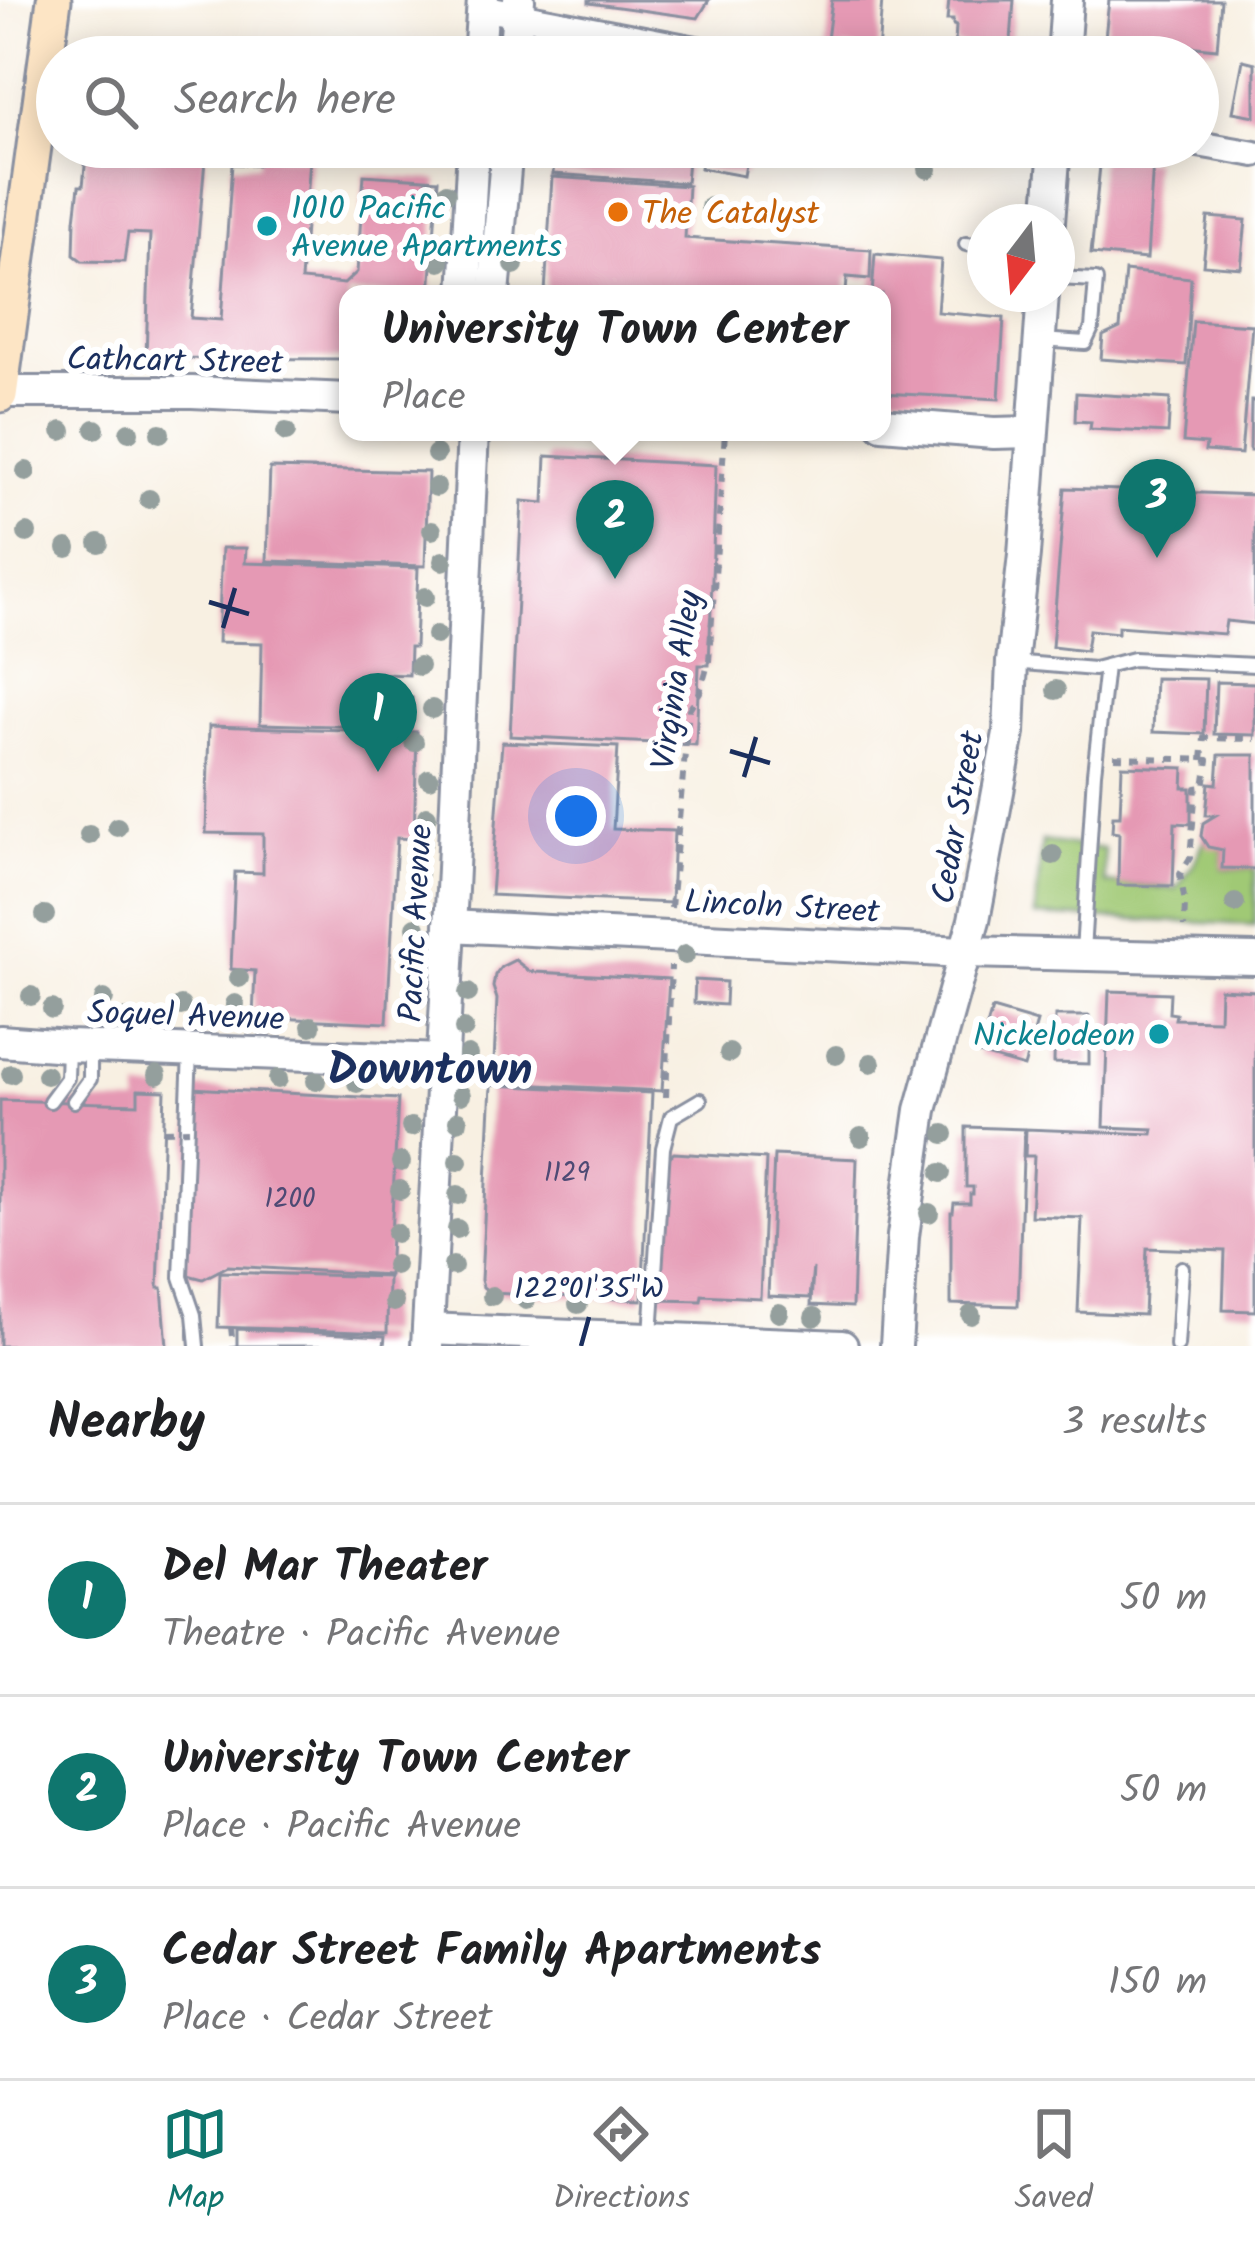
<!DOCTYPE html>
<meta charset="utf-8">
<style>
:root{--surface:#fff;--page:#f6f6f6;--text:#202124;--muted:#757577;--line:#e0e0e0;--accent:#0f766e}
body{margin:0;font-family:Kalam,sans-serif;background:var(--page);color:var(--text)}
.compass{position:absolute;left:967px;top:204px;width:108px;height:108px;border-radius:50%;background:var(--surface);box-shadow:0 6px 30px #0003;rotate:196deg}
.you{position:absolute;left:576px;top:816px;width:42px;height:42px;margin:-30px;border:9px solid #fff;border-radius:50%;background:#1a73e8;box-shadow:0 0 0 18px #1a73e833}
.badge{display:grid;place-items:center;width:78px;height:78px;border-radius:50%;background:var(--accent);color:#fff;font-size:39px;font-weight:700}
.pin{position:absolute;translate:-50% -99px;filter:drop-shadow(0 3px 6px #0008)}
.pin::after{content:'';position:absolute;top:63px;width:42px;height:36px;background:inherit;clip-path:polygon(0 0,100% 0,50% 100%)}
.popup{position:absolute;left:339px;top:285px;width:552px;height:156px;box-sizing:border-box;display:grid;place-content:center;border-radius:24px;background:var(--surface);filter:drop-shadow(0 3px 9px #0005);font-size:39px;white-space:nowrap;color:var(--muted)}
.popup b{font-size:45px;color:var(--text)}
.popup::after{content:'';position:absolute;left:50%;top:100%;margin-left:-24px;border:24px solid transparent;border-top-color:var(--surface)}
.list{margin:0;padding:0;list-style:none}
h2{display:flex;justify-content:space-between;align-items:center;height:156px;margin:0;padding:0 48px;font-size:51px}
h2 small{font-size:39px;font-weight:400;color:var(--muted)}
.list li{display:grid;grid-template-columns:78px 1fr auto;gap:36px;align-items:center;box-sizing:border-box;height:192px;padding:0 48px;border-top:3px solid var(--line)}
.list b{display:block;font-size:45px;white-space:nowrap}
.list p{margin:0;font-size:39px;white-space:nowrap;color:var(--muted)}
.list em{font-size:39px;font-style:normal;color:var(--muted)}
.icon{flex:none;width:66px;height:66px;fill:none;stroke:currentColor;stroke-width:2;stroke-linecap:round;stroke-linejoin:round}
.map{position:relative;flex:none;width:1255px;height:1346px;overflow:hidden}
.search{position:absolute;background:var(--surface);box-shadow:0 6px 30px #0003;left:36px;right:36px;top:36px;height:132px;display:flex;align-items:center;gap:30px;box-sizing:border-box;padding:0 42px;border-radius:66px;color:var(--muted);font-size:45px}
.sheet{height:732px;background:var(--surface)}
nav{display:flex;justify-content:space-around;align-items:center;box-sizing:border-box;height:168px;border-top:3px solid var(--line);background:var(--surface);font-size:33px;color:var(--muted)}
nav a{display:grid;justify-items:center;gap:6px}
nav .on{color:var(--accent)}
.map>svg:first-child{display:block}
.green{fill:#a0c975;stroke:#5e7c6a;stroke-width:3}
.building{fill:#e599b4}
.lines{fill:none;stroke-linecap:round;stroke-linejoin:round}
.service-casing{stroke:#8a90a0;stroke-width:18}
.minor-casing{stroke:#8a90a0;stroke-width:30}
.tertiary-casing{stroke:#8a90a0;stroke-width:36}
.secondary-casing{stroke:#8a90a0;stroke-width:39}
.path{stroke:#8a90a0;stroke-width:6;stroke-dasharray:9 9;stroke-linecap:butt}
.service{stroke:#fff;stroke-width:12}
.minor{stroke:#fff;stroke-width:24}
.tertiary{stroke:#fff;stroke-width:30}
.secondary{stroke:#fde5c5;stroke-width:33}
.path-bridge{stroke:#8a90a0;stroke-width:6;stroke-dasharray:9 9;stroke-linecap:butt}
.tree{fill:#949f9d}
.ticks{fill:none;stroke:#1b2f5e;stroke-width:4.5}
.food-dot{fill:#e8710a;stroke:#fff;stroke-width:4.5}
.culture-dot{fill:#0f9aa8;stroke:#fff;stroke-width:4.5}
.labels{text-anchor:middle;stroke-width:12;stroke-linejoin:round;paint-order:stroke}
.number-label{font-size:27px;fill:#4e4a74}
.culture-label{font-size:33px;fill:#0d838f;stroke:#fff;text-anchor:start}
.food-label{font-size:33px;fill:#c56008;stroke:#fff;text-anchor:start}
.street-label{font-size:33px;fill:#1b2f5e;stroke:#fff}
.district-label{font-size:45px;font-weight:bold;fill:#1b2f5e;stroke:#fff}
.ticks-label{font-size:30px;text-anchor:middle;fill:#1b2f5e;stroke:#fff;stroke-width:12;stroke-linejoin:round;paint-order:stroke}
</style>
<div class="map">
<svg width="1255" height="1346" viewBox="0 0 1255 1346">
<rect width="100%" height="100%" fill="#fff"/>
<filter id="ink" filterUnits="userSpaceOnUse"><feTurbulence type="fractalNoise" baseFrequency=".00833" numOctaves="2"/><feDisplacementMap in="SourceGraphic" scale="24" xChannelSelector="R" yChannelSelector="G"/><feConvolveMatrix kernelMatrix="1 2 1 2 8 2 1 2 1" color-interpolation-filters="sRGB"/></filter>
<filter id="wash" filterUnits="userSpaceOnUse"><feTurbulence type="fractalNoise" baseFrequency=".004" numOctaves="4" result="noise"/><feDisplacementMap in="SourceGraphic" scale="48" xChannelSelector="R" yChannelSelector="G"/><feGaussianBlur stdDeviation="2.7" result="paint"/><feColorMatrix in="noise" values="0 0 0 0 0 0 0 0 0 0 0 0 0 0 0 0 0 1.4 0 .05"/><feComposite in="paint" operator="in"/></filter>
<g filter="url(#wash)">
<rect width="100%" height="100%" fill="#f8f0e2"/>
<path class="green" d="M1042 841 1104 849 1105 883 1176 889 1193 865 1204 841 1223 850V868L1255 869V925L1035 916Z"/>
<g id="blocks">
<g class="building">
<path d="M589 0H709L698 18 589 3Z"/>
<path d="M832 0H882L878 53 845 47 844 50 826 48Z"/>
<path d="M949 0H1014L1010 54 977 52 978 46 955 44 956 26 953 25V20H947Z"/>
<path d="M1109 0H1221L1217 49 1105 38Z"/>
<path d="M1243 60 1255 63V116L1233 112Z"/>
<path d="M87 147 206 149 191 318 221 320 232 164 258 165 259 155 310 159 301 280 344 284 357 272 364 175 438 180 430 294H348V359L146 358 150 234 128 233 124 262 82 261 74 255 75 220 79 186H83Z"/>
<path d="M555 147H689L686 183 553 174Z"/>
<path d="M704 147H749L744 176 700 168Z"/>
<path d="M1101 156 1153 161 1147 259 1091 254Z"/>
<path d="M552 177 688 186 685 238 871 250 870 279 847 277 846 294 545 293Z"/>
<path d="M1208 217 1246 220 1241 268 1203 265Z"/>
<path d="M875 254 941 260 937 312 1004 318 999 399 882 393V294H872Z"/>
<path d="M1125 271 1191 278 1186 365 1101 359 1103 336 1120 328Z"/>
<path d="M1193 321 1252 325 1241 454 1205 451 1206 444 1183 442Z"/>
<path d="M1076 393 1170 399 1168 433 1090 429 1091 422 1075 421Z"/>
<path d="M1251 401H1255V451H1250Z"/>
<path d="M546 456 716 465 709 665H699L696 745 510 736 522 501 544 503Z"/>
<path d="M270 468 428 472 425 566 267 561Z"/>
<path d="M1065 488 1255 495V624L1226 621 1224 634 1118 626V633L1089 630 1086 651 1052 647Z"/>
<path d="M222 548H246L245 563 418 568 415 647H410L409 675 385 674 384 694H393V698H412L411 728 260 724 262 643 218 642Z"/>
<path d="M1155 678 1206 679 1204 734 1153 732Z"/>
<path d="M1216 682 1255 683V735L1214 734Z"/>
<path d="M209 726 417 732 414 839 397 838 387 1023 253 1017 255 971 231 969 235 872 263 873V834L206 833Z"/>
<path d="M502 742 618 747 613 829 674 831 671 903 491 895Z"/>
<path d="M1219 755H1255V869L1222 868 1223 850 1208 847 1201 836 1203 823 1216 815H1206L1209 783 1217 784Z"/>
<path d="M1122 766 1184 768 1183 788H1191V824L1175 823 1173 886 1118 885 1119 833 1112 832 1113 816H1120Z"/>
<path d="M515 960 529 971 535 972 669 979 662 1091 493 1083 497 999 493 987 495 975 501 967Z"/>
<path d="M695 980 726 982 725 1005 694 1003Z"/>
<path d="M1220 989 1255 991V1311L1223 1310 1225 1251 1147 1248 1144 1315 1078 1312 1082 1218 1031 1216 1034 1156H1025L1026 1129 1152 1134 1153 1129 1104 1127 1109 991 1170 993 1169 1013 1176 1014 1175 1019 1219 1020Z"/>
<path d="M992 1009 1037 1022 1024 1067 979 1054Z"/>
<path d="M1055 1016H1089V1064L1054 1063Z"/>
<path d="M491 1085 652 1093 642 1300 491 1293 483 1287 481 1280Z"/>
<path d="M191 1088 398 1099 389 1275 228 1266 203 1279 184 1274Z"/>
<path d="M138 1090 165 1091 158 1288H162L167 1346H0V1100L138 1104Z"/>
<path d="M966 1127 1024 1129 1018 1306 951 1304V1212H953L954 1203H970V1194H973V1187H966Z"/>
<path d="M674 1153 766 1159 760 1298 702 1295 701 1301 660 1300 665 1161Z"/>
<path d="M774 1155 857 1159 852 1307 811 1305 813 1268 810 1298 768 1296Z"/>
<path d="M220 1272 388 1277 387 1333 218 1327Z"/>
<path d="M237 1329 385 1336 384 1346H237Z"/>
</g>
</g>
</g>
<g filter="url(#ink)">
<use href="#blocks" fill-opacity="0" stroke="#8a90a0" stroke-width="3"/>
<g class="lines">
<g class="service-casing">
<g id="service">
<path d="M966 244 985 246"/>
<path d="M1041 340 1085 343 1092 328 1096 280 1057 278"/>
<path d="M1012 662 1094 669 1133 659 1255 665"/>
<path d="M1083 952 1094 773 1106 666"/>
<path d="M190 1051 181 1277 194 1315 197 1346"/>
<path d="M50 1101 67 1078 68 1048"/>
<path d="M74 1101 90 1079V1048"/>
<path d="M651 1335 663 1148 671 1117 700 1100"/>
<path d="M1177 1346 1182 1268"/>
</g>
</g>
<g class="minor-casing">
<g id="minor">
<path d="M482 8 738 57"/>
<path d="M1198 144 1255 154"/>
</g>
</g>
<g class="tertiary-casing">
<g id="tertiary">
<path d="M479 57 483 0"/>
<path d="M514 57 519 0"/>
<path d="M1063 57 1067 0"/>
<path d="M1049 222 1055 147"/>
<path d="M465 294 473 147"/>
<path d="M494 294 507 147"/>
<path d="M0 392H192L348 399"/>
<path d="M882 424 994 433 1032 432"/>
<path d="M450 926 964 952 1255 959"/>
<path d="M0 1041 68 1046 442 1060"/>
<path d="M428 1329 842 1346"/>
<path d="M427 1346 452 890 473 432"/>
<path d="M896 1346 903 1236 921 1110 974 920 1009 733 1012 662 1024 555 1043 294"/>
</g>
</g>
<g class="secondary-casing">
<path id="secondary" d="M0 395 54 0"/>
</g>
<g class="path">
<path d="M1114 757 1208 760 1204 787 1196 788 1190 858 1180 874 1185 903 1184 927"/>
<path d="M1202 760 1204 738 1255 739"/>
<path d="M671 908 689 709 700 692 709 661 725 432"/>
<path d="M666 1097 671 966"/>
<path d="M231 1327 233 1346"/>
</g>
<use href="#service" class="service"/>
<use href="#minor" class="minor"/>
<use href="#tertiary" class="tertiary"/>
<use href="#secondary" class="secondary"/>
<path class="path-bridge" d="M164 1131 189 1130"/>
</g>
<g class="tree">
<circle cx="928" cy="169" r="10"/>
<circle cx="446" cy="193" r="10"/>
<circle cx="710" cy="207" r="10"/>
<circle cx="440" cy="262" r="10"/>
<circle cx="514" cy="265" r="10"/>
<circle cx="95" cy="429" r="10"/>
<circle cx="62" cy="431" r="10"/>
<circle cx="129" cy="432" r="10"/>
<circle cx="286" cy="432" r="10"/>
<circle cx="160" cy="433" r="10"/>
<circle cx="436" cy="454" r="10"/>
<circle cx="26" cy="471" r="10"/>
<circle cx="436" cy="487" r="10"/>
<circle cx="149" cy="499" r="10"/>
<circle cx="432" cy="530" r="10"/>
<circle cx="27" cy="533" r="10"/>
<circle cx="99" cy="543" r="10"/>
<circle cx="67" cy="548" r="10"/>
<circle cx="443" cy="561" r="10"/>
<circle cx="425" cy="597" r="10"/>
<circle cx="436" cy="635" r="10"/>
<circle cx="419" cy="666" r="10"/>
<circle cx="1056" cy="690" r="10"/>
<circle cx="432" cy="709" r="10"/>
<circle cx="414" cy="742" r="10"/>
<circle cx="429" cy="779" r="10"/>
<circle cx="427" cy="816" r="10"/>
<circle cx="117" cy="827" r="10"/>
<circle cx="89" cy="835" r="10"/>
<circle cx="423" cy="842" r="10"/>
<circle cx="1053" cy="855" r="10"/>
<circle cx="418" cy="874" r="10"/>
<circle cx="1235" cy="903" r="10"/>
<circle cx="418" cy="905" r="10"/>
<circle cx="45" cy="915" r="10"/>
<circle cx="416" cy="927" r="10"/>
<circle cx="685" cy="955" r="10"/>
<circle cx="416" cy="966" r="10"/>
<circle cx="239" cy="978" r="10"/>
<circle cx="468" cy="993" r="10"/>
<circle cx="31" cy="996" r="10"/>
<circle cx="418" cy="998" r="10"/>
<circle cx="104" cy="999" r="10"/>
<circle cx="235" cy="1004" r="10"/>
<circle cx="181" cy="1006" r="10"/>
<circle cx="52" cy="1009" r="10"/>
<circle cx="125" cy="1019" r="10"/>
<circle cx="311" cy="1026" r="10"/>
<circle cx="464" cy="1029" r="10"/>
<circle cx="729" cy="1053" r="10"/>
<circle cx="468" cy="1055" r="10"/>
<circle cx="836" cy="1055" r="10"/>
<circle cx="871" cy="1063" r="10"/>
<circle cx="11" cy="1074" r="10"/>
<circle cx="46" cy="1075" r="10"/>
<circle cx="157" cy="1075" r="10"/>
<circle cx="278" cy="1079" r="10"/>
<circle cx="316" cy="1081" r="10"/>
<circle cx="357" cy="1083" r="10"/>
<circle cx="461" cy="1095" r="10"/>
<circle cx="458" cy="1121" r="10"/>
<circle cx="411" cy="1127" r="10"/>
<circle cx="944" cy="1134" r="10"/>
<circle cx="861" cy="1137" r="10"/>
<circle cx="458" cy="1161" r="10"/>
<circle cx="401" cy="1162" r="10"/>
<circle cx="941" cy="1173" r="10"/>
<circle cx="400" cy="1190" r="10"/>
<circle cx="458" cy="1195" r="10"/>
<circle cx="929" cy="1213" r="10"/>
<circle cx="457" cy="1229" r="10"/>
<circle cx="396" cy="1233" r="10"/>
<circle cx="395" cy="1265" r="10"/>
<circle cx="453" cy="1266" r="10"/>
<circle cx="492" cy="1296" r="10"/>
<circle cx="526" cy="1300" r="10"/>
<circle cx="394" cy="1302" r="10"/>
<circle cx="578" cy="1304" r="10"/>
<circle cx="779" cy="1313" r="10"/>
<circle cx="971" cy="1315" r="10"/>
<circle cx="814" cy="1317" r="10"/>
</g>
</g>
<path class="ticks" d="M209 602 249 614M223 628 235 588M730 751 770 763M744 777 756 737M581 1346 589 1317"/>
<circle class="food-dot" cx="618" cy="212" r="12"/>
<g class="culture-dot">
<circle cx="267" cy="226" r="12"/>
<circle cx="1159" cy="1034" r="12"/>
</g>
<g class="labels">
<g class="number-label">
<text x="567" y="1181">1129</text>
<text x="290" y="1207">1200</text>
</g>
<g class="culture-label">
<text x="291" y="219">1010 Pacific<tspan x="291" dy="38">Avenue Apartments</tspan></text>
<text x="1135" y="1046" text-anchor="end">Nickelodeon</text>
</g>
<g class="food-label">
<text x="642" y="224">The Catalyst</text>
</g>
<g class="street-label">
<text transform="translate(175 359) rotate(1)" y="12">Cathcart Street</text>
<text transform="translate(675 680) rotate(-81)" y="12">Virginia Alley</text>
<text transform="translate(956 817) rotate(-80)" y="12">Cedar Street</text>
<text transform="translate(782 905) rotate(3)" y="12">Lincoln Street</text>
<text transform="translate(414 923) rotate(-87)" y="12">Pacific Avenue</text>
<text transform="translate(186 1014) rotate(2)" y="12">Soquel Avenue</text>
</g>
<g class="district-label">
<text x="430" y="1084">Downtown</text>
</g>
</g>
<g class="ticks-label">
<text x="589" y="1298">122°01'35"W</text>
</g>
</svg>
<svg class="compass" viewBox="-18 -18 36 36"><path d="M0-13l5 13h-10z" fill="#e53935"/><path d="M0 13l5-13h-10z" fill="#757577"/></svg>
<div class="you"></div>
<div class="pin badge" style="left:378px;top:772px">1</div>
<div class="pin badge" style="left:615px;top:579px">2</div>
<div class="popup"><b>University Town Center</b>Place</div>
<div class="pin badge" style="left:1157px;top:558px">3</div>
<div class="search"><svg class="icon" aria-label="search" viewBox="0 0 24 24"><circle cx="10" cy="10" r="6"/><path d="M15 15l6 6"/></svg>Search here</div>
</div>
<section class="sheet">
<h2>Nearby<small>3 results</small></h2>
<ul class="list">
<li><span class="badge">1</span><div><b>Del Mar Theater</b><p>Theatre · Pacific Avenue</p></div><em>50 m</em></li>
<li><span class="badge">2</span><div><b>University Town Center</b><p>Place · Pacific Avenue</p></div><em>50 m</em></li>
<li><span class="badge">3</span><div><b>Cedar Street Family Apartments</b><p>Place · Cedar Street</p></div><em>150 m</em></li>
</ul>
</section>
<nav>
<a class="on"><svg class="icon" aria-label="map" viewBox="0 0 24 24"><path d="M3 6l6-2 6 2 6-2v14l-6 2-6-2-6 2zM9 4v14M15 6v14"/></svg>Map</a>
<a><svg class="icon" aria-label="directions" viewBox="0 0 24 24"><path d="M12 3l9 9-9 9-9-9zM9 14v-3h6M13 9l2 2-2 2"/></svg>Directions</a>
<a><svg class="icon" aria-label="saved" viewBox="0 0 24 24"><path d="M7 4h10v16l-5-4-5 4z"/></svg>Saved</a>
</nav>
